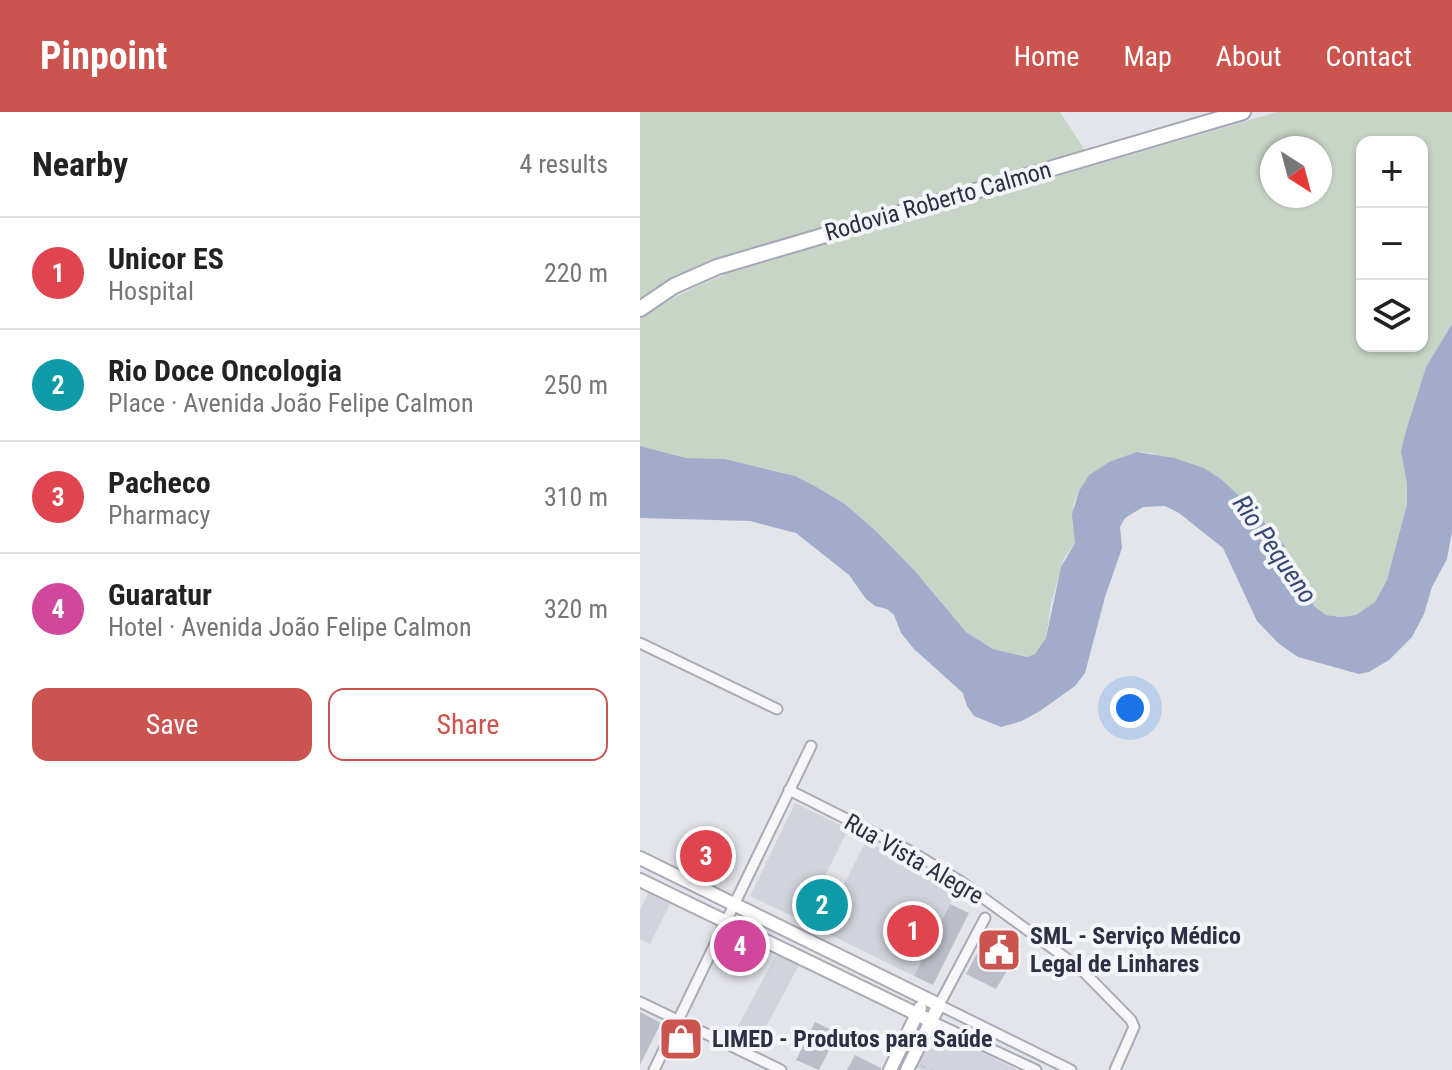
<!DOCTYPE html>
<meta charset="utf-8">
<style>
:root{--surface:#fff;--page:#f2f2f2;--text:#222;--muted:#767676;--line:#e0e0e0;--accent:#cc544e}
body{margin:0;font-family:"Roboto Condensed",sans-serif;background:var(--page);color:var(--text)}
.controls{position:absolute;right:24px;top:24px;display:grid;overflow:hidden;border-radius:16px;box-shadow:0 2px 6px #0004}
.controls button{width:72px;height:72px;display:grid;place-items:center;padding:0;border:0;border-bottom:2px solid var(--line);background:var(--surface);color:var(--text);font:40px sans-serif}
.compass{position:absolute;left:620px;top:24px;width:72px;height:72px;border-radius:50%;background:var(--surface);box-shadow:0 2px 6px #0004;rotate:144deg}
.you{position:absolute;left:490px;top:596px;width:28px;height:28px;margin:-20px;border:6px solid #fff;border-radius:50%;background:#1a73e8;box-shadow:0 0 0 12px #1a73e833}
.badge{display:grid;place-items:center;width:52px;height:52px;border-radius:50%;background:var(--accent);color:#fff;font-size:26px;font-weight:700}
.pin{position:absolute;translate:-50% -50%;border:4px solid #fff;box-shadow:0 2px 8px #0006}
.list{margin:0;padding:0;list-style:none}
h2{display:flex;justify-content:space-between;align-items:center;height:104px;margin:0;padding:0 32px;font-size:34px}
h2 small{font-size:26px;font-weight:400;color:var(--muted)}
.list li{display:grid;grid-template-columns:52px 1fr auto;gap:24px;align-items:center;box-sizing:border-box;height:112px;padding:0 32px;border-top:2px solid var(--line)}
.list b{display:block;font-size:30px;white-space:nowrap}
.list p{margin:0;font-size:26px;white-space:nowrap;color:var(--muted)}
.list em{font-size:26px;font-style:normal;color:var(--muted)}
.actions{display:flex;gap:16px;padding:24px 32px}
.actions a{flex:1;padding:18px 0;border:2px solid var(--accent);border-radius:16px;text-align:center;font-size:28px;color:var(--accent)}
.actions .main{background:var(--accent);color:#fff}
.icon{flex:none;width:44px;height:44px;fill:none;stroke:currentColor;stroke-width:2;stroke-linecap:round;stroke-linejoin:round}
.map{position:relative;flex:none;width:812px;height:958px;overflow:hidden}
header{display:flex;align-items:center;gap:48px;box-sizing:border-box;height:112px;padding:0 40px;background:var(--accent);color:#fff}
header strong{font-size:38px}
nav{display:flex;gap:44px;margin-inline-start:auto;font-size:28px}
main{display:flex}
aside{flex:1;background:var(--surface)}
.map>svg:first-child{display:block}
.built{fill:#d2d4dd}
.green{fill:#c6d5c5;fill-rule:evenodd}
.water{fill:#a0acca}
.building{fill:#bbbec9}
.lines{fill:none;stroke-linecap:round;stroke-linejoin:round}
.minor-casing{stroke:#a9abb6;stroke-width:13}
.secondary-casing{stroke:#a9abb6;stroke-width:16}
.primary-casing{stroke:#a3a7b7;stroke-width:18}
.path{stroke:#c2c3cb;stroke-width:2;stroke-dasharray:6 6;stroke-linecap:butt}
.minor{stroke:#f7f7fa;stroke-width:9}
.secondary{stroke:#fff;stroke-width:12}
.primary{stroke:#fff;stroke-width:14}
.labels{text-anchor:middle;stroke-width:8;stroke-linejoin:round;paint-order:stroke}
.street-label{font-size:24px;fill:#2c3044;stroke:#f4f5f9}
.poi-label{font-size:24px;font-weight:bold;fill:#2c3044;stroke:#f4f5f9;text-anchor:start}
.water-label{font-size:26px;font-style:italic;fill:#364677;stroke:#f4f5f9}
</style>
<header>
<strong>Pinpoint</strong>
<nav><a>Home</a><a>Map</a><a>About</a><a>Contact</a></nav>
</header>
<main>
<aside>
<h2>Nearby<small>4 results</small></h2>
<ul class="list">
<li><span class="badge" style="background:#e0444e">1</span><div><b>Unicor ES</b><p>Hospital</p></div><em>220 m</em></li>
<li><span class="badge" style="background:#0f9aa8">2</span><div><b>Rio Doce Oncologia</b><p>Place · Avenida João Felipe Calmon</p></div><em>250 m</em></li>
<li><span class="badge" style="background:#e0444e">3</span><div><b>Pacheco</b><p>Pharmacy</p></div><em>310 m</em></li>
<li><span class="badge" style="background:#d1479c">4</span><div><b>Guaratur</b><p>Hotel · Avenida João Felipe Calmon</p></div><em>320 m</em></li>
</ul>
<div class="actions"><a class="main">Save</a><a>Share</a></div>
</aside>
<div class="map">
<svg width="812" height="958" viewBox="0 0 812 958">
<rect width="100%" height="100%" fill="#e4e5eb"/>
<g class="built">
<path d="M155 691 208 717 163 809 110 784Z"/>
<path d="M226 729 318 775 274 864 181 818Z"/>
<path d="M8 781 30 792 10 832 0 827V798Z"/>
<path d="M137 841 159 853 117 932 95 920Z"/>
<path d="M294 918 378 958H282L276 955Z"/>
</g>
<g class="green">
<path d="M0 0H420L448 43 68 152 43 162 0 188Z"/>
<path d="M637 0H812V212L786 255 761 339 767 372V392L747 468 735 490 716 503 701 505 686 503 674 494 644 433 609 393 582 368 512 341 497 340 471 349 449 363 439 379 433 393 435 431 424 446 411 492 406 526 395 542 387 545 353 537 326 520 274 458 237 420 205 392 173 373 155 364 85 347 46 346 0 334V207C70 156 178 133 261 109 387 73 512 37 637 0ZM722 30H782V234H722ZM632 36H680V84H632Z"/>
</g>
<path class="water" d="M812 212V420L807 447 792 475 784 502 772 525 749 548 729 560 719 562 658 545 638 531 617 509 583 436 539 401 525 394 503 395 485 406 480 415 482 436 465 485 445 561 435 574 400 599 382 609 361 615 334 604 327 594 323 581 274 537 261 521 254 503 247 497 235 494 226 487 209 463 156 421 110 409 0 406V334L46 346 85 347 155 364 173 373 205 392 237 420 274 458 326 520 353 537 387 545 395 542 406 526 421 455 435 431 432 402 439 379 449 363 471 349 497 340 534 346 564 356 582 368 609 393 644 433 674 494 686 503 701 505 716 503 735 490 747 468 767 392V372L761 339 766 319 786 255Z"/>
<g class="building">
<path d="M66 719 86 728 67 769 47 759Z"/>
<path d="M183 767 202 776 181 818 163 809Z"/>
<path d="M310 792 329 801 293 873 274 864Z"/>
<path d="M350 817 382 834 356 877 326 862Z"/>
<path d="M0 900 21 911 0 953Z"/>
<path d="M175 910 198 921 179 958 156 948Z"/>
<path d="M215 943 241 956V958H207Z"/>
</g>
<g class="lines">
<g class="minor-casing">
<g id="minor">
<path d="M0 531 137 597"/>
<path d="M149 678 272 740 320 769 441 857 491 908 494 915 475 958"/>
<path d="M345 806 299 893 431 958"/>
<path d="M0 890 141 958"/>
<path d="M291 909 396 958"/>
<path d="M14 958 171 634"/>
</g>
</g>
<g class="secondary-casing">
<g id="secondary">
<path d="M0 746 299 893 267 958"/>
<path d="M0 768 291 909"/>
<path d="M250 958 280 896"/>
</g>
</g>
<g class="primary-casing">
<path id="primary" d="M0 197 34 174 77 155 603 0"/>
</g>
<path class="path" d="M280 953 292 958"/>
<use href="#minor" class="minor"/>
<use href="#secondary" class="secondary"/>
<use href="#primary" class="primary"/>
</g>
<defs>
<g id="civic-square" transform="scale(2.3)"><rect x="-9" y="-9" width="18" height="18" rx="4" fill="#cc544e" stroke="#f4f5f9"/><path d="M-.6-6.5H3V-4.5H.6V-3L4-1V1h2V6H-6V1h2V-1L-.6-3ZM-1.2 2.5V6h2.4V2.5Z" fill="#fff"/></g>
<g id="shop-square" transform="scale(2.3)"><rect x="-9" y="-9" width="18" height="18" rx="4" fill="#cc544e" stroke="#f4f5f9"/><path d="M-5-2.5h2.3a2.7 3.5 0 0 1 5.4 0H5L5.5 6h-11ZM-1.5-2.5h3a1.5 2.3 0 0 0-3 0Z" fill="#fff"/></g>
</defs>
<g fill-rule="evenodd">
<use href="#civic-square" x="359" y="838"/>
<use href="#shop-square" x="41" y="927"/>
</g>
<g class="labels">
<g class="street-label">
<text transform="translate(298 89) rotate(-16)" y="8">Rodovia Roberto Calmon</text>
<text transform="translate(274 747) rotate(30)" y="8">Rua Vista Alegre</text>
</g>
<g class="poi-label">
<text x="390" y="832">SML - Serviço Médico<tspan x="390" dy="28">Legal de Linhares</tspan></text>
<text x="72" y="935">LIMED - Produtos para Saúde</text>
</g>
<g class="water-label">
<text transform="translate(635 437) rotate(55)" y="9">Rio Pequeno</text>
</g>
</g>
</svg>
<div class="controls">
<button>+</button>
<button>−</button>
<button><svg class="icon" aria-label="layers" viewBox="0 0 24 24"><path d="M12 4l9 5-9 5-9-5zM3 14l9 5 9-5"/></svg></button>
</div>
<svg class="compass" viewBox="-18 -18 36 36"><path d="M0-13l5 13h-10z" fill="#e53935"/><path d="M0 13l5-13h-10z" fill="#767676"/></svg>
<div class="you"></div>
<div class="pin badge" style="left:273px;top:819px;background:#e0444e">1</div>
<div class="pin badge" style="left:182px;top:793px;background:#0f9aa8">2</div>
<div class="pin badge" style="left:66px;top:744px;background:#e0444e">3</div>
<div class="pin badge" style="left:100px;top:834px;background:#d1479c">4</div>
</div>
</main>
